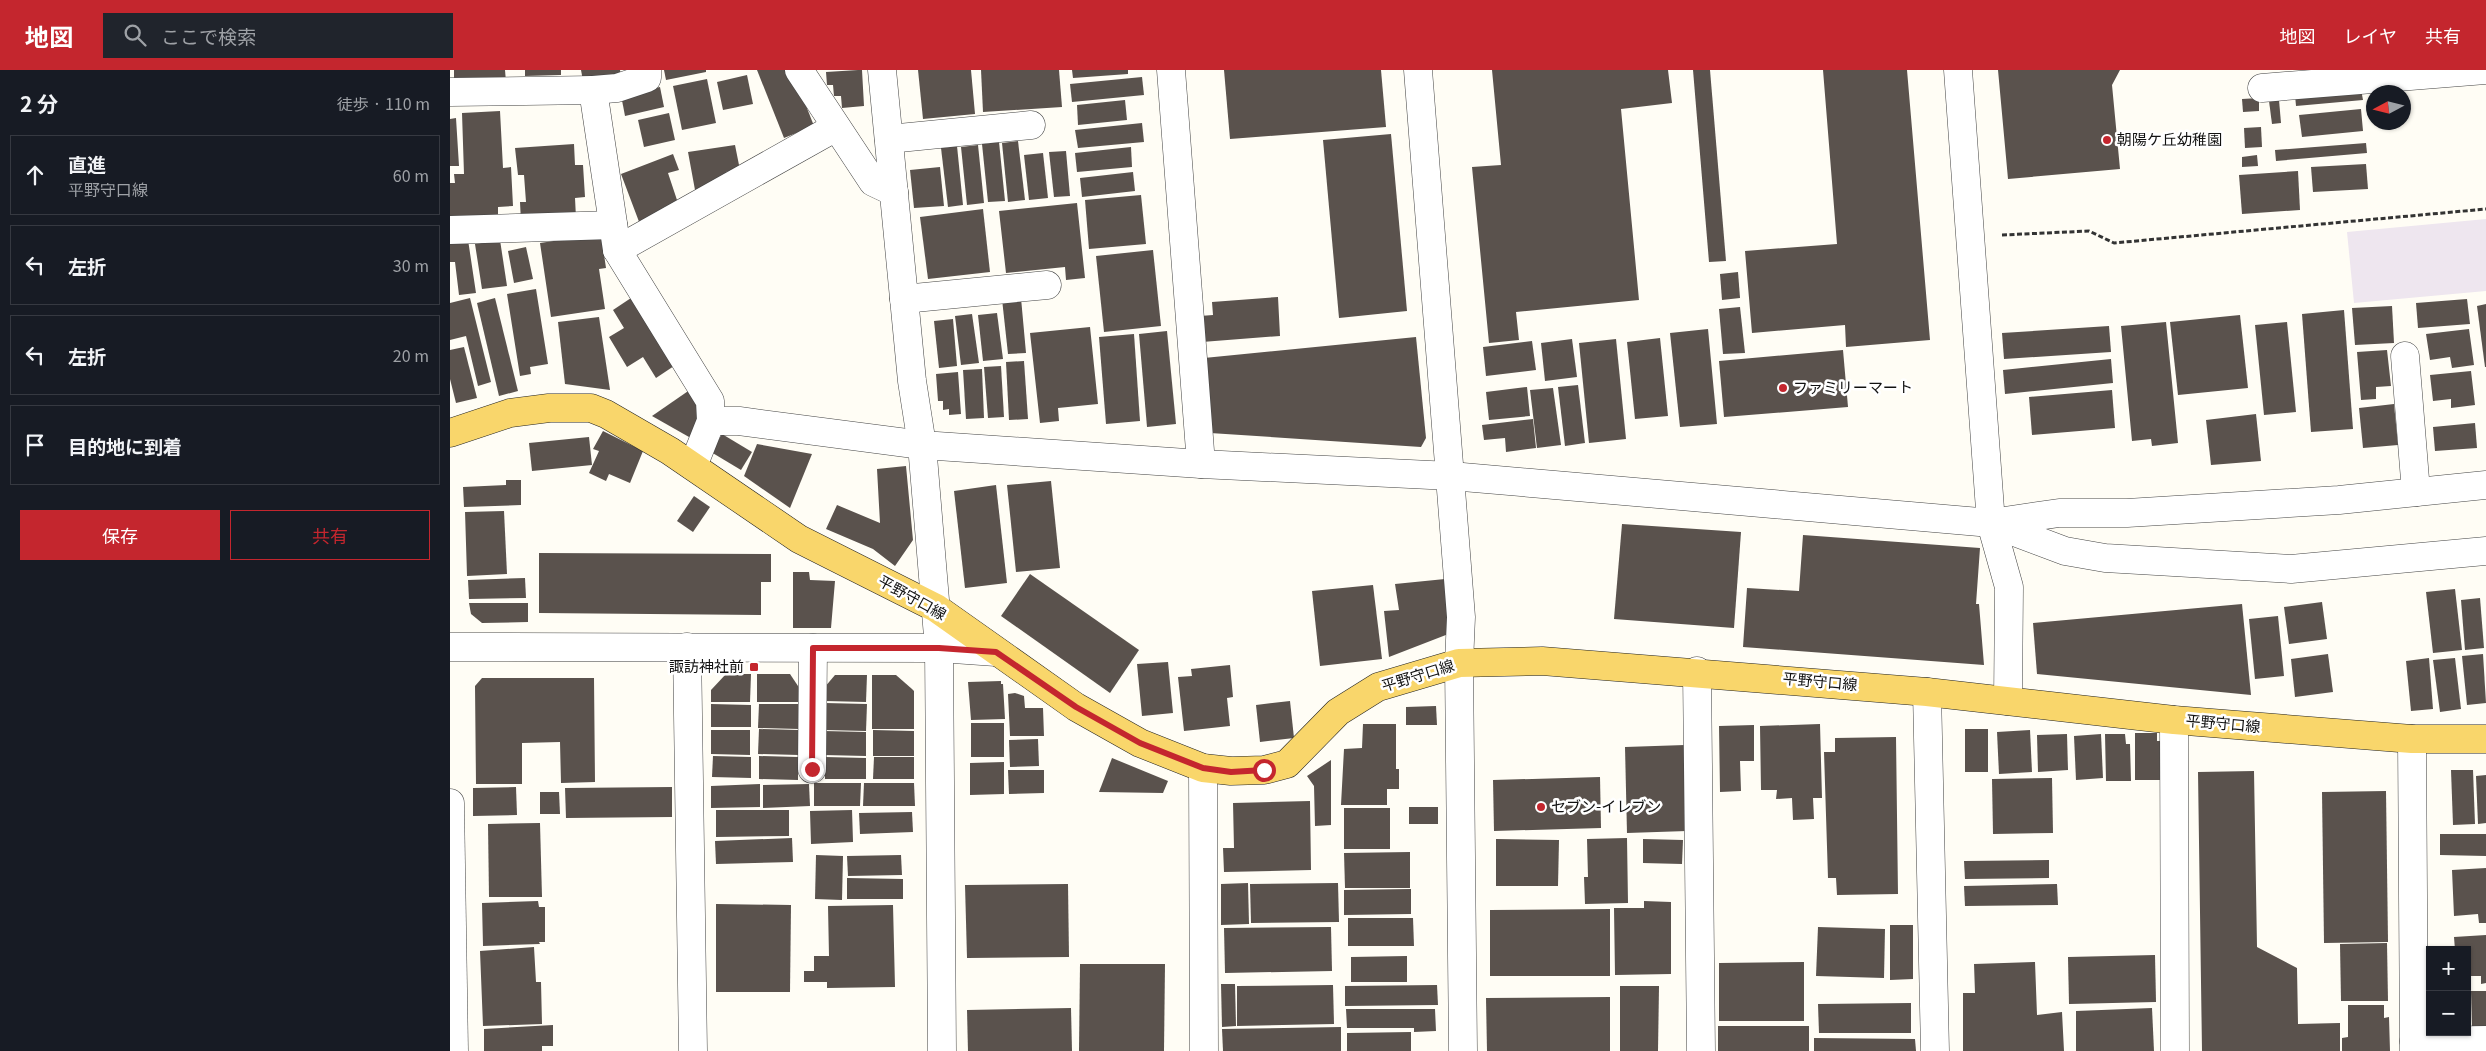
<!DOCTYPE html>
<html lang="ja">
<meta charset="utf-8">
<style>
:root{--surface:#171b24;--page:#20242c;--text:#f1f3f6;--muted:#9ea1a6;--line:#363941;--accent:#c4262e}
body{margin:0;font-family:Georgia,"Noto Sans JP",serif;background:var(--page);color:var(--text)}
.controls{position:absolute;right:15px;bottom:15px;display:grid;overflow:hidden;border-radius:0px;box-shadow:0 1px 4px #0004}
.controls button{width:45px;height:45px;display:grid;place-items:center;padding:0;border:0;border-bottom:1px solid var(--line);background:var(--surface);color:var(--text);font:25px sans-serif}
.compass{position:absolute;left:1916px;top:15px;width:45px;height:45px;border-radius:50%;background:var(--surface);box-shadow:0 1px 4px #0004;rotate:263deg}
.stop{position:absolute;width:15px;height:15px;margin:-11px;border:4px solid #c4262e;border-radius:50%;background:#fff}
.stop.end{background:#c4262e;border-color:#fff;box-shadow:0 1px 5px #0008}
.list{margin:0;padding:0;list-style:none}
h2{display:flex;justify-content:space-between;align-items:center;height:65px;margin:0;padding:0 20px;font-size:21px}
h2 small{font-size:16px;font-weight:400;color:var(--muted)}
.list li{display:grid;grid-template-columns:32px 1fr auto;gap:15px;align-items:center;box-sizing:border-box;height:80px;margin:0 10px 10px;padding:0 10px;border:1px solid var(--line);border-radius:0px}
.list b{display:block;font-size:19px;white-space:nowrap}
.list p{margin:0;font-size:16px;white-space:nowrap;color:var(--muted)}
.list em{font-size:16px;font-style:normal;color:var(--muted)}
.actions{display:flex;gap:10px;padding:15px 20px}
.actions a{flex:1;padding:11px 0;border:1px solid var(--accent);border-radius:0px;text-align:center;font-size:18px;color:var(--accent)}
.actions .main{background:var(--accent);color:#fff}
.icon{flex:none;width:28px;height:28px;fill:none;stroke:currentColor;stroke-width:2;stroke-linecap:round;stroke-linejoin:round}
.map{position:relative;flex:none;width:2036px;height:981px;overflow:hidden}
header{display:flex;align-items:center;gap:30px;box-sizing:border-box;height:70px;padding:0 25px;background:var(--accent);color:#fff}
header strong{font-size:24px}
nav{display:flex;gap:28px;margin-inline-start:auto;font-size:18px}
.search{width:350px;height:45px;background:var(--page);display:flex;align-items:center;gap:12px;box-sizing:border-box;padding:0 18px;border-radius:0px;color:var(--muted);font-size:19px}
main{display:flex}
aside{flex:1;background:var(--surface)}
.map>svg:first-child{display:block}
.industrial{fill:#eee6ef}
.building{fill:#5a524d}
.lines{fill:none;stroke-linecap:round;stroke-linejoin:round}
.minor-casing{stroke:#444;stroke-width:29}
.major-casing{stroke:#222;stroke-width:29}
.path{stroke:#333;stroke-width:3;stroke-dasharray:5 2.5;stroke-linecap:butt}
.minor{stroke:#fff;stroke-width:28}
.major{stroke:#f9d66b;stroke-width:28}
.route{stroke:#c4262e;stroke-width:6}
.poi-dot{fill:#c4262e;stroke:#fff;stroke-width:2}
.labels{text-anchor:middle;stroke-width:5;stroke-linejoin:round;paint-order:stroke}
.poi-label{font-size:15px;fill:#111;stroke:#fff;text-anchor:start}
.street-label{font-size:15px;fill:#111;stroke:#fff}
</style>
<header>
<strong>地図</strong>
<div class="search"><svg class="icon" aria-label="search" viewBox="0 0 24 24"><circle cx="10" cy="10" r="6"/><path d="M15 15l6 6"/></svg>ここで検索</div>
<nav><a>地図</a><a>レイヤ</a><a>共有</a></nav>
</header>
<main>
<aside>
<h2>2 分<small>徒歩 · 110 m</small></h2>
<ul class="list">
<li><svg class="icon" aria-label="ahead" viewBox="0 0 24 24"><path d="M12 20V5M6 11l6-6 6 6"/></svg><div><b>直進</b><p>平野守口線</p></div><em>60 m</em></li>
<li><svg class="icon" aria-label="left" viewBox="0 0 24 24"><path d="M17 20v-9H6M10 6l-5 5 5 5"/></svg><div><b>左折</b></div><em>30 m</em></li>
<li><svg class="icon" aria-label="left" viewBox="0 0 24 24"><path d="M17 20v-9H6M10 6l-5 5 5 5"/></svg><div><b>左折</b></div><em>20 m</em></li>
<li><svg class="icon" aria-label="arrive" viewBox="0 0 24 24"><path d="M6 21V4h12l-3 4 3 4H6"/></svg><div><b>目的地に到着</b></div></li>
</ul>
<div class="actions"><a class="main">保存</a><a>共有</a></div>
</aside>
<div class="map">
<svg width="2036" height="981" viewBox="0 0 2036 981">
<rect width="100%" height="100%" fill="#fffdf5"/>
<path class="industrial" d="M2036 149V221L1904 233 1897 162Z"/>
<g class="building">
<path d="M4 0H55L56 12 4 13Z"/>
<path d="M75 0H111V5L75 6Z"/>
<path d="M131 0H170L171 5 133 11Z"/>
<path d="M214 0H256V2L216 10Z"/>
<path d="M307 0H342L364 56 334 68Z"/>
<path d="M408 0H412L414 36 392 38 391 26H384L383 15H377L376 2Z"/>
<path d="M468 0H521L525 44 473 49Z"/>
<path d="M531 0H609L612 37 533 42Z"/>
<path d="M622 0H678V4L623 8Z"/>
<path d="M774 0H931L936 57 780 69Z"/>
<path d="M1042 0H1218L1222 33 1171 39 1189 230 1066 242 1069 270 1039 273 1022 97 1051 95Z"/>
<path d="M1243 0H1260L1276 191 1259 192Z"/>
<path d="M1373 0H1457L1480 270 1396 277 1395 255 1302 263 1295 181 1387 174Z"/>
<path d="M1548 0H1670L1662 15 1670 99 1558 109Z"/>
<path d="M297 5 303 34 273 40 267 12Z"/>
<path d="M692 7 694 25 622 32 620 14Z"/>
<path d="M257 9 266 53 232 60 223 16Z"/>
<path d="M210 17 214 37 175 46 171 25Z"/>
<path d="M1911 19 1913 30 1846 36 1845 25Z"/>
<path d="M1809 28V41L1793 42 1792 29Z"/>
<path d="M675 30 677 50 628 55 627 35Z"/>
<path d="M1829 30 1831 53 1822 54 1819 31Z"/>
<path d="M1911 39 1913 61 1852 67 1849 45Z"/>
<path d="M50 41 53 98 61 97 63 136 48 137V150L0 152V113H5L4 104H14L12 43Z"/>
<path d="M219 43 225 70 194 77 188 50Z"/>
<path d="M6 48 9 96H0V49Z"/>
<path d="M692 53 694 72 628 78 625 60Z"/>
<path d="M1811 57 1812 77 1795 78 1794 58Z"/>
<path d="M941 64 957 241 889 248 873 70Z"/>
<path d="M568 71 575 130 558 132 552 73Z"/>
<path d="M549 72 555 131 538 132 532 74Z"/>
<path d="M1916 73 1917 83 1826 91 1825 80Z"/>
<path d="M124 74 125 95H133L135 127 125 128 126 148 71 152 70 132H76L74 105H68L65 78Z"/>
<path d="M285 75 290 100 276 102 278 115 245 120 238 82Z"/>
<path d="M528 75 534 133 517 135 511 77Z"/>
<path d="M507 76 513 135 498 137 491 78Z"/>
<path d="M681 77 682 97 627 102 625 83Z"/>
<path d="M616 81 620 126 604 127 599 82Z"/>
<path d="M593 83 598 128 579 130 574 85Z"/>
<path d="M223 84 229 100 218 103 231 142 191 157 171 104Z"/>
<path d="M1807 85 1808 96 1792 97V87Z"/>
<path d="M1916 94 1918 119 1863 122 1861 97Z"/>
<path d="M490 97 494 136 464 138 460 100Z"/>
<path d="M1848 101 1850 140 1792 144 1789 105Z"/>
<path d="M683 102 685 121 632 127 630 108Z"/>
<path d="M691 125 696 174 639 179 635 130Z"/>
<path d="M627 133 635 208 616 210 615 197 556 203 549 141Z"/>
<path d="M533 139 540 202 478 209 470 147Z"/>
<path d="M17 163 26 223 9 225 5 192H0V166Z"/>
<path d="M151 164 156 198 149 199 155 239 101 247 90 173Z"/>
<path d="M50 170 57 216 32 219 25 174Z"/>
<path d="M76 177 83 209 64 213 58 181Z"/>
<path d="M703 180 711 256 654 262 646 186Z"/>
<path d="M1288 202 1290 228 1272 230 1270 204Z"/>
<path d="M86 219 98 294 80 297 81 304 70 306 57 224Z"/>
<path d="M190 222 233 290 206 308 193 287 177 297 159 267 174 258 163 240Z"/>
<path d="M828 227 830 266 752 272 750 246 763 245 762 232Z"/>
<path d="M20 228 41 312 28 316 16 266 0 270V233Z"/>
<path d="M45 228 68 321 49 326 27 233Z"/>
<path d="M571 228 576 283 558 284 552 229Z"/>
<path d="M2017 229 2020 254 1968 258 1966 233Z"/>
<path d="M2036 234V297H2035L2027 236Z"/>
<path d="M1942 236 1944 273 1905 275 1902 238Z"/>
<path d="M1290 237 1295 283 1273 284 1269 239Z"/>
<path d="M1894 240 1903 359 1861 362 1852 244Z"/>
<path d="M547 243 553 289 533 291 528 245Z"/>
<path d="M522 244 529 293 511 295 505 246Z"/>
<path d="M1790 245 1798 318 1728 325 1720 252Z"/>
<path d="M149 247 160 320 115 314 108 252Z"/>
<path d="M503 249 507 296 489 298 484 251Z"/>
<path d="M1716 252 1728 373 1702 376 1701 369 1682 371 1671 256Z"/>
<path d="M1837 252 1846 342 1814 345 1805 255Z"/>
<path d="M1659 256 1661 282 1554 289 1552 263Z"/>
<path d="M640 257 648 334 608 338 609 351 590 353 580 263Z"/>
<path d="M1258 259 1267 354 1230 357 1220 263Z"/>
<path d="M2019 259 2024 295 2002 298 2000 287 1980 290 1976 264Z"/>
<path d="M717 261 726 354 697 357 689 264Z"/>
<path d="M684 264 690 351 656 354 649 267Z"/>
<path d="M966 267 976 368 971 377 760 363 754 288Z"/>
<path d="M1210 268 1218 346 1185 349 1177 272Z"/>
<path d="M1122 269 1127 307 1095 311 1091 273Z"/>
<path d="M1166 269 1176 369 1139 373 1129 273Z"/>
<path d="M1082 271 1086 300 1036 306 1033 277Z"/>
<path d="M14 277 27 328 6 333 0 309V280Z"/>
<path d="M1393 280 1398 337 1274 347 1269 291Z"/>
<path d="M1937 280 1941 316 1926 317V329L1911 330 1907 282Z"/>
<path d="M1661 289 1663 313 1555 324 1553 300Z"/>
<path d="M574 291 578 349 559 350 556 292Z"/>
<path d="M551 296 554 347 538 348 534 297Z"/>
<path d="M532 299 534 348 516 349 513 300Z"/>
<path d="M2021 301 2025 335 2001 338V329L1983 331 1980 305Z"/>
<path d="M508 302 511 344 499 345V339L493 340V331H488L486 304Z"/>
<path d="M1128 315 1135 373 1115 376 1108 317Z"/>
<path d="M244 317 256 354 239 367 202 346Z"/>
<path d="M1077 317 1080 346 1039 350 1036 322Z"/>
<path d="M1103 318 1111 375 1087 378 1080 320Z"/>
<path d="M1662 320 1665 358 1582 365 1579 327Z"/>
<path d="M1944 334 1948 375 1913 378 1909 338Z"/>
<path d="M1806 344 1811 391 1761 395 1756 350Z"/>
<path d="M1083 349 1086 378 1056 382 1055 368 1034 370 1032 355Z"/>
<path d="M2025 353 2027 378 1985 381 1983 357Z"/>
<path d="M153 361 193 381 180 413 159 404 156 411 139 403 149 381 143 379Z"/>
<path d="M272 364 302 382 291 400 261 382Z"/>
<path d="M139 367 142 395 82 401 79 373Z"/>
<path d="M307 374 362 384 340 438 294 406Z"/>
<path d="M456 396 463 470 445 496 423 479 376 459 387 435 430 453 427 399Z"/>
<path d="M56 410H71V435L14 437 13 417 56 415Z"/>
<path d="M601 411 610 498 566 502 557 415Z"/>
<path d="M546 415 557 513 515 518 504 421Z"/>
<path d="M244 426 260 437 243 462 227 451Z"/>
<path d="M54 441 57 504 17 506 15 442Z"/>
<path d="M1172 454 1291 462 1284 558 1164 549Z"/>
<path d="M1353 465 1530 478 1526 534H1529L1534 595 1293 577 1297 518 1349 521Z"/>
<path d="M89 483 321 484V512H311V545L89 543Z"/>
<path d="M343 502H359L360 510 385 511 381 558H343Z"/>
<path d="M580 504 689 580 660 623 551 546Z"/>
<path d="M75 508 76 528 19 529 18 510Z"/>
<path d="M995 509 1001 563 939 587 934 541 949 540 945 514Z"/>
<path d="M923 515 932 589 870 596 862 521Z"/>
<path d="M2005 519 2012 580 1983 583 1976 522Z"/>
<path d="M2030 528 2034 578 2015 580 2011 530Z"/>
<path d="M1872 532 1877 569 1839 574 1834 537Z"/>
<path d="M19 533H78V552L32 553 21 544Z"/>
<path d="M1792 534 1801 625 1587 604 1583 553Z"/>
<path d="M1828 546 1834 606 1805 609 1799 549Z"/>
<path d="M1878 584 1883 622 1845 627 1841 589Z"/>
<path d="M2033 584 2036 633 2017 635 2012 586Z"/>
<path d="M1979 588 1983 639 1961 641 1956 591Z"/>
<path d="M2005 588 2011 639 1990 642 1983 590Z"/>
<path d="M718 592 723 643 692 646 687 594Z"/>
<path d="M780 595 783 627 777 628 780 656 734 661 728 607 742 606 741 599Z"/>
<path d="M276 604H301L300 632H261V620Z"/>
<path d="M307 604H340L350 619 349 632H307Z"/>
<path d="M385 605H417L416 632 375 631 374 618Z"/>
<path d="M422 605H446L462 619 464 621V659H422Z"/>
<path d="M32 608H144L145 712 111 713 110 672 72 673V714H26L25 616Z"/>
<path d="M551 611V614H553L555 649 521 650 518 612Z"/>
<path d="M565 623 574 626 575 638H593L594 666H560L558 624Z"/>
<path d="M840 631 844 668 810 672 806 635Z"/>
<path d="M375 633 417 634 416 661 375 660Z"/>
<path d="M261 634 301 635V657H261Z"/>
<path d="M309 634H349V659L308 658Z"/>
<path d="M986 636 987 655H956V637Z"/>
<rect x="521" y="653" width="33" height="34"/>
<path d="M913 654H946V699H949V719H937V735H891L894 679 912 678Z"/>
<path d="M1370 654 1372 728H1363L1364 749 1343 750 1342 728 1326 729 1327 720H1311L1310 656Z"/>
<path d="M1304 655V691H1290L1291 721 1270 722 1269 656Z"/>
<path d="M309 659 349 660V685L308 684Z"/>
<rect x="1515" y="659" width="23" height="43"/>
<path d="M261 660H300V685L261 684Z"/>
<path d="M423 660 464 661V686H423Z"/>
<path d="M1580 660 1582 702 1549 704 1547 662Z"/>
<path d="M374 661 416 662V686L374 685Z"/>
<path d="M1685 663H1707V671H1712L1713 710H1685Z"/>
<path d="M1617 664 1618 700 1588 702 1587 665Z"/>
<path d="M1651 664 1653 708 1626 710 1624 666Z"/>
<path d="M1655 664H1675L1676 674H1680L1681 711H1656Z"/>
<path d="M1446 667 1448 824 1387 825 1386 808H1378L1374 682H1385V668Z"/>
<path d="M588 669 589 696 560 697 559 670Z"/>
<path d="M1235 675 1237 761 1177 763 1175 677Z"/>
<path d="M263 686 301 687V708L262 707Z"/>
<path d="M309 686 348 687V710L309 709Z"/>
<path d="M375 687 416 688V709H375Z"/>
<path d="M424 687H464V709H423Z"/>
<path d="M662 688 718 711 713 723 649 722Z"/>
<path d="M881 690V755L865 756 864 716 857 706Z"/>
<path d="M554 692V724L520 725V693Z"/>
<path d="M558 700H594V723L559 724Z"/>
<path d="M2001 700H2023L2025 754 2003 755Z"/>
<path d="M1804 701 1807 877 1847 898 1848 954 1890 953V981H1752L1748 702Z"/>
<path d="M2036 705V753L2028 754 2026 706Z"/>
<path d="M1150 707 1151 758 1044 761 1043 710Z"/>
<path d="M1602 708 1603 763 1543 764 1542 709Z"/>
<path d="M364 713H411L410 736H364Z"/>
<path d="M414 713H464L465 736H413Z"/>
<path d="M310 714V737L261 738V716Z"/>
<path d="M359 714 360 736 313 738V715Z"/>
<path d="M66 717 67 745 23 746V718Z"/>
<path d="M222 717V747L116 748 115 718Z"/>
<path d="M1936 721 1938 872 1874 873 1872 722Z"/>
<path d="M90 722H109L110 744H90Z"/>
<path d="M860 731 861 800 774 802 773 778H784L783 733Z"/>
<rect x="959" y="737" width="29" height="17"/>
<rect x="894" y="738" width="46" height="41"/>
<path d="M266 740H339V766L266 767Z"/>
<path d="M402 740 403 772 361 774 360 741Z"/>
<path d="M462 742 463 762 410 764 409 743Z"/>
<path d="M90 753 92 827H39L38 754Z"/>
<path d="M1990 764H2036V786L1990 785Z"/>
<path d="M342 768 343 792 266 794 265 771Z"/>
<path d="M1177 768 1178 833 1135 834 1134 807H1138L1137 769Z"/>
<path d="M1046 769 1109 770 1108 816H1046Z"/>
<path d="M1193 769 1233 770 1232 794 1193 793Z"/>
<path d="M960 782V818H895L894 783Z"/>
<path d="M366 785 393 786 392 830 365 829Z"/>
<path d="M451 785 452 805 398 806 397 786Z"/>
<path d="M1599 790V808L1515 809 1514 791Z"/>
<path d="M2036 798V853H2029L2028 844 2004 846 2002 800Z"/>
<path d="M397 808 453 809V829H397Z"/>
<path d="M798 813 799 854 771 855V814Z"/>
<path d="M888 813 889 852 801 853 800 814Z"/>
<path d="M618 814 619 887 517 888 515 815Z"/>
<path d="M1607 814 1608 835 1515 836 1514 816Z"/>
<path d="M961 819V844L894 845V820Z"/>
<path d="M88 831 89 837H95V872H89L90 874 33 876 32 833Z"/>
<path d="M1194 831 1221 832V904L1165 905 1164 838H1194Z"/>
<path d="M266 834 341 835 340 922H266Z"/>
<path d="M443 835 445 917 377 918V912H354V901H364V886H379L378 836Z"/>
<path d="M1160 839V906H1040V840Z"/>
<path d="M898 848H963L964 876H898Z"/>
<path d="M1440 855H1463V909L1440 910Z"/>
<path d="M881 857 882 901 775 903 774 858Z"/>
<path d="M1368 857 1435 859 1434 908 1366 906Z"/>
<path d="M2036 865V913L2031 914V906H2017V880H2005L2004 867Z"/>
<path d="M1937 873 1938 931H1891L1890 874Z"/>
<path d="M84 877 86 912H91L92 954 33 956 30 881Z"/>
<path d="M1705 885 1706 932 1619 934 1618 887Z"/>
<path d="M957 886V912H901V887Z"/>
<path d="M1354 892V951H1269V893Z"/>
<path d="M1585 892 1587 945 1612 942 1614 981H1513V923H1525L1524 894Z"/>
<path d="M630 894H715L714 981H629Z"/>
<path d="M771 914H785L786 956 772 957Z"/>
<path d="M883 915 884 954 787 956V916Z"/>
<path d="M987 915 988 935 895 936V916Z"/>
<path d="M1170 916H1209L1208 981H1170Z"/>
<path d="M2021 921H2036V956H2022Z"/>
<path d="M1160 927V981H1037L1036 928Z"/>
<path d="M1461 933V963H1369L1368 934Z"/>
<path d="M1898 935H1934V948L1939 947 1940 981H1892V968L1898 967Z"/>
<path d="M621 938 622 981H518L517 940Z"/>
<path d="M1702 938 1704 981H1626V941Z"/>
<path d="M896 939H985L986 961 964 962V958H897Z"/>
<path d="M103 955V976H92V981H34V959Z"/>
<rect x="1268" y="956" width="91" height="25"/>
<path d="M891 957V981H773L772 959Z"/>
<path d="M961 962V981H897V963Z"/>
<path d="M1364 968 1465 969 1466 981H1364Z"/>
</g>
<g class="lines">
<g class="minor-casing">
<g id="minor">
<path d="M349 0 423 112 444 122"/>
<path d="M432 0 462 311 472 375 489 578 492 981"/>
<path d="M721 0 751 394"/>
<path d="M968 0 1011 547 1009 593 1013 981"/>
<path d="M1508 0 1541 453 1559 517 1558 631"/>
<path d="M1812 18 2036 0"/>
<path d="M143 20 167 18 197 8V0"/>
<path d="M0 22 143 20 167 180 260 331 261 351 243 396"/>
<path d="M439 69 581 55"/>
<path d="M0 160 163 155"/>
<path d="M167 180 386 57"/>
<path d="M454 229 597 215"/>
<path d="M1955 286 1966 422"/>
<path d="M261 351H289L472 375 751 394 1001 406 1541 453 1609 443H1677L1889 430 2036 415"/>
<path d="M1543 454 1615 481 1655 488 1841 499 2036 481"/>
<path d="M0 577 489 578 546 582"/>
<path d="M237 577 243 981"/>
<path d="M1247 601 1251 981"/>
<path d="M1477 622 1485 981"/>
<path d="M1724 650 1725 981"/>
<path d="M1962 669 1964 981"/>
<path d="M753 698 754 981"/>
<path d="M362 699 363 578"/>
<path d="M0 733 4 981"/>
<path d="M1964 971 2036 970"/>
</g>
</g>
<g class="major-casing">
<path id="major" d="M0 363 60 343 99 338H141L156 344 220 381 349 469 486 538 626 637 690 673 753 698 781 701 814 700 837 694 888 642 928 617 1009 593 1092 591 1477 622 1724 650 1962 669H2036"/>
</g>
<path class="path" d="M1552 165 1639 161 1664 173 2036 139"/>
<use href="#minor" class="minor"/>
<use href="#major" class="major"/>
</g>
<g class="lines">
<path class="route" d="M362 699 363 578H489L546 582 626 637 690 673 753 698 781 702 814 700"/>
</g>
<g class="poi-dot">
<circle cx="1657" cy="70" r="5"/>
<circle cx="1333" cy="318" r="5"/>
<rect x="299" y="592" width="10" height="10" rx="2.5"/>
<circle cx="1091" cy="737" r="5"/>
</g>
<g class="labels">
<g class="poi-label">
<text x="1667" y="75">朝陽ケ丘幼稚園</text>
<text x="1343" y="323">ファミリーマート</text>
<text x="294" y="602" text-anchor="end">諏訪神社前</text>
<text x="1101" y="742">セブン-イレブン</text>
</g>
<g class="street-label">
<text transform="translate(462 528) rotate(29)" y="5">平野守口線</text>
<text transform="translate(968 606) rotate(-17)" y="5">平野守口線</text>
<text transform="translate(1370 612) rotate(5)" y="5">平野守口線</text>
<text transform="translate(1773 654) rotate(5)" y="5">平野守口線</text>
</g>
</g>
</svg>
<div class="controls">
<button>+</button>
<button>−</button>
</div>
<svg class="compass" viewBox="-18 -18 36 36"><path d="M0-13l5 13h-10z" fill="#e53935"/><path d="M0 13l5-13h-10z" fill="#9ea1a6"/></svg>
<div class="stop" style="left:814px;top:700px"></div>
<div class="stop end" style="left:362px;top:699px"></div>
</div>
</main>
